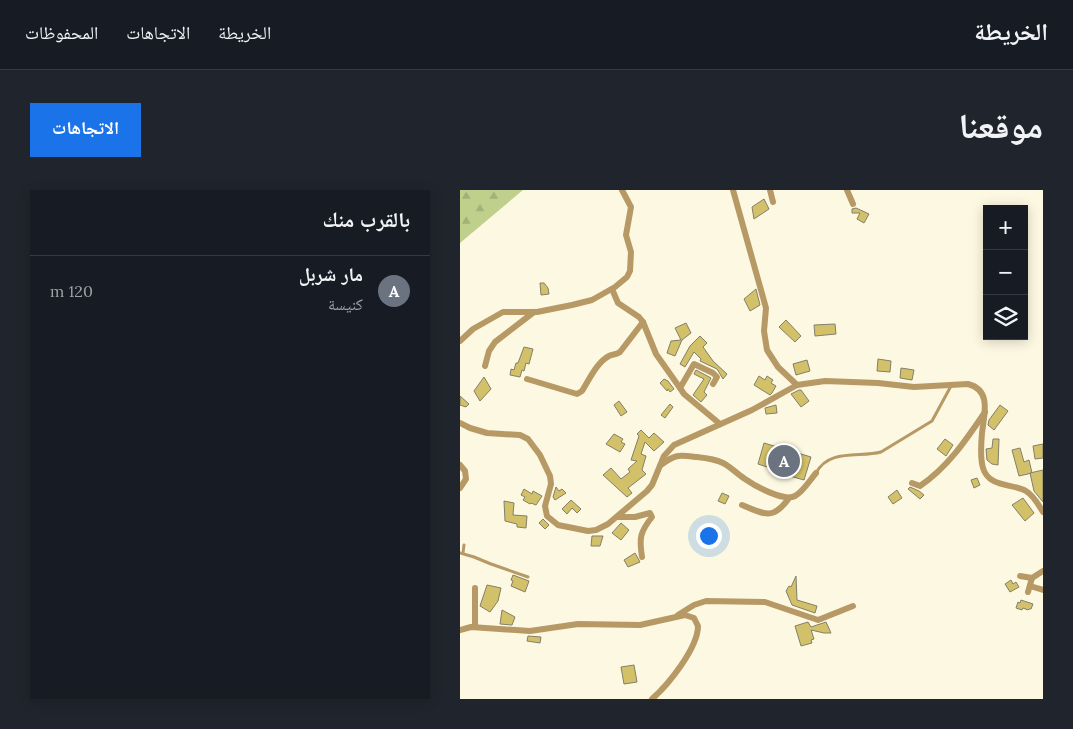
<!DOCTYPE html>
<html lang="ar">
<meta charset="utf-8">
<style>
:root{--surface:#171b24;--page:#20242c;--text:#f1f3f6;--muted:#9ea1a6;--line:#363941;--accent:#1a73e8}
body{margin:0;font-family:Lora,"Noto Naskh Arabic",serif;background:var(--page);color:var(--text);direction:rtl}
.controls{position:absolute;right:15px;top:15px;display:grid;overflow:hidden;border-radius:0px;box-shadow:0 2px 12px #0003}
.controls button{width:45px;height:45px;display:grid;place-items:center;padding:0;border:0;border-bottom:1px solid var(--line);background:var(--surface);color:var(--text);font:25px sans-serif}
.you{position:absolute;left:248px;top:345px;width:18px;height:18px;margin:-12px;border:4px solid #fff;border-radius:50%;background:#1a73e8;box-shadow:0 0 0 8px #1a73e833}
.badge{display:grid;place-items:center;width:32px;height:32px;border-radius:50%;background:var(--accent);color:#fff;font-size:16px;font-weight:700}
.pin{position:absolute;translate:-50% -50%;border:2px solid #fff;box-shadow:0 1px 5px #0006}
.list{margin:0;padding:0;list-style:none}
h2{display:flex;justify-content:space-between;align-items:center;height:65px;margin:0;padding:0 20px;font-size:21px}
h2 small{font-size:16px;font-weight:400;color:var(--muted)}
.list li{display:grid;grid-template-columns:32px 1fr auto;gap:15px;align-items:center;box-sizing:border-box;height:70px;padding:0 20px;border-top:1px solid var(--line)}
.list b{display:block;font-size:19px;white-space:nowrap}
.list p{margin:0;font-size:16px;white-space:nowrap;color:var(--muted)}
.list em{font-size:16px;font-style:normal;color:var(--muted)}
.icon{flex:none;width:28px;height:28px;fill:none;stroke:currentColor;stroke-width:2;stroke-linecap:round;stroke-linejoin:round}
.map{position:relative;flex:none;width:583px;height:509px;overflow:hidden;direction:ltr;border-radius:0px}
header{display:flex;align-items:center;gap:30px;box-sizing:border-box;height:70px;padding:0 25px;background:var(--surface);border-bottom:1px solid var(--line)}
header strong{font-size:24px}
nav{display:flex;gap:28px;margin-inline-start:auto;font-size:18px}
.intro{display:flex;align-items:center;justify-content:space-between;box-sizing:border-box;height:120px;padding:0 30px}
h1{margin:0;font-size:35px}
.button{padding:12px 22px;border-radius:0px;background:var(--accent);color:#fff;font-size:18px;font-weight:700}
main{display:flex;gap:30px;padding:0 30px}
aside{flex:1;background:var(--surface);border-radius:0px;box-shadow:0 2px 12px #0003}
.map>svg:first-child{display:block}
.forest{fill:url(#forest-firs)}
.building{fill:#d3c169;stroke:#837f6a}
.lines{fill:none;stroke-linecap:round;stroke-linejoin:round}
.lane{stroke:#b79965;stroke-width:3}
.street{stroke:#b79965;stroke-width:6}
</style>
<header>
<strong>الخريطة</strong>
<nav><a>الخريطة</a><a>الاتجاهات</a><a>المحفوظات</a></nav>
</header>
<div class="intro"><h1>موقعنا</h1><a class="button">الاتجاهات</a></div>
<main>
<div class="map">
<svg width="583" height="509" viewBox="0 0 583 509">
<defs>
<pattern id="forest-firs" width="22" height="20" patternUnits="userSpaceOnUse" patternTransform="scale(1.25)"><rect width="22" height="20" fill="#bed08c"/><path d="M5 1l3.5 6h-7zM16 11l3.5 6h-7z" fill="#a2b177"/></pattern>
</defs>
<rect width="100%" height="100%" fill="#fcf8e1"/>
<path class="forest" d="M0 0H63L0 53Z"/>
<g class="building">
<path d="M304 9 309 19 294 29 292 17Z"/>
<path d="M396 18 409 24 404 33 397 29 400 23H392V19Z"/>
<path d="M80 93H84L88 98 89 104 81 105Z"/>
<path d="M296 99 300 115 290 121 284 109Z"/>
<path d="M326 130 341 146 335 152 319 137Z"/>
<path d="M226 133 231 143 222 150 215 166 207 163 211 151 221 150 215 138Z"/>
<path d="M375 134 376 144 355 146 354 135Z"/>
<path d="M240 146 247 153 243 157 253 171 267 184 263 189 257 179 240 171 241 169 234 162 225 177 220 174 230 156Z"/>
<path d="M64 157 73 159 69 174 66 173 64 181 62 180 60 187 50 185 51 179 54 180 56 173H58Z"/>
<path d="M418 169 431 171 430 182 417 181Z"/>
<path d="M347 170 350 181 336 185 333 174Z"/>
<path d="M441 178 454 180 452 190 440 188Z"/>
<path d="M236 180 251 188 244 202 247 205 241 212 233 205 244 189 234 184Z"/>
<path d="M299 186 305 190 307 186 313 190 311 193 316 196 312 203 310 205 294 195Z"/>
<path d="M24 187 31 199 20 211 14 201Z"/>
<path d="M204 189 208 191 214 199 210 202 208 199 207 201 200 193Z"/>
<path d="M339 200H341L349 211 341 217 331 204Z"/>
<path d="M0 206 9 214 6 217 0 215Z"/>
<path d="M159 211 167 222 161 226 154 215Z"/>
<path d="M210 214 213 217 205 228 201 225Z"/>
<path d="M316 215 317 223 306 224 305 218Z"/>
<path d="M540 215 548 221 534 240 528 235 529 230Z"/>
<path d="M181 240 189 248 194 243 204 252 194 261 185 252 181 264 186 266 182 280 186 284 168 298 172 303 167 307 143 285 151 278 161 289 170 282 168 279 177 271 171 270 179 246 177 244Z"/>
<path d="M154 244 163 249 161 252 165 254 160 262 146 254Z"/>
<path d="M485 249 493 255 486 266 477 259Z"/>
<path d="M533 249H539L538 275 532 274 527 270 526 259 532 258Z"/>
<path d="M304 253 351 267 344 290 309 280 310 278 298 274Z"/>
<path d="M583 254V268L575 269 573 256Z"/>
<path d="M560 258 564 272 569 270 572 283 559 286 552 260Z"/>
<path d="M583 280V312L574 301 570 283Z"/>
<path d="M517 288 520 295 514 298 511 290Z"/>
<path d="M96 297 99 301 102 299 106 303 95 310 93 307Z"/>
<path d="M450 297 459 301 464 305 460 309 448 299Z"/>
<path d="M64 299 72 304 73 301 82 306 76 315 71 313 70 314 63 310 65 307 61 305Z"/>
<path d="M437 300 442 308 433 314 428 307Z"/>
<path d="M262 303 269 306 265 314 258 311Z"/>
<path d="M563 308 574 323 565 331 552 315Z"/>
<path d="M111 310 121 319 117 323 112 318 107 324 102 319Z"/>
<path d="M44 311 54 313 53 325 67 326 66 338 57 337V334L45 331Z"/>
<path d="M83 329 89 335 85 339 79 333Z"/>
<path d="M161 333 169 340 161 350 152 343Z"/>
<path d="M132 346H143L140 356H131Z"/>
<path d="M175 363 180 372 168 377 164 370Z"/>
<path d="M53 385 69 391 65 402 51 396 53 391 51 390Z"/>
<path d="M336 386 337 410 357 416 355 423 332 415 326 401 329 396 331 397Z"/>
<path d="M551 390 553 394 556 392 559 397 550 402 545 394Z"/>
<path d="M27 395 41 398 38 411 30 422 20 416Z"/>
<path d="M561 410 573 414 571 419H569L568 420 563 418 562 420 556 418 558 412 560 413Z"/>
<path d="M42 420 55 427 52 435 40 434Z"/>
<path d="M348 432 351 437 366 432 371 443H364L351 440 354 449 351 450 352 453 341 456 335 436Z"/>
<path d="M68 446 81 447 80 453 67 451Z"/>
<path d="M174 475 177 492 164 494 161 477Z"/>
</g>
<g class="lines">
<g class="lane">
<path d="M356 283C369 258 400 268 421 262L472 231 491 196"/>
<path d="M0 363 14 367 31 374 68 387"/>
<path d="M3 363 4 355"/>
</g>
<g class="street">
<path d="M273 0 306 118 304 141 307 160 318 177 337 195"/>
<path d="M310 0 313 12"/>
<path d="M387 0 393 14"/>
<path d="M152 99 158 113 179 127 183 132 196 164 220 198"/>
<path d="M0 151 13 139 43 122H77L112 115 132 110 155 97 167 87 170 81 171 62 166 45 171 17 162 0"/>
<path d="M25 176 29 161 35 152 74 122"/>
<path d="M67 189 117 204 122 201C129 190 137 172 149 166 153 164 156 165 160 162L183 132"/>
<path d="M253 194 257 187 253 183 234 174 220 198 224 204 260 234"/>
<path d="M0 233 10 238 27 243 60 245 68 249 80 265 90 286 91 294 85 316 87 326 98 335 128 341 136 340 148 334 187 301 192 295 204 266 214 255 292 220 337 195 365 191 418 193 454 197 508 194C532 200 524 225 522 243 521 254 520 268 523 278 529 298 552 293 566 301 574 306 578 314 583 322"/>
<path d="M0 275 5 281 6 289 0 298"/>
<path d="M201 275C215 264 219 265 236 267 245 268 255 269 263 273 271 277 277 284 285 289 295 296 324 312 335 306 343 302 350 290 356 283"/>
<path d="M452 293 460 296C488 277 506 250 525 222"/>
<path d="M282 315C304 324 313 331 329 308"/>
<path d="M157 327H175L190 323 192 327C180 342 179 348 182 367"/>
<path d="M560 386 572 388 583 381"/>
<path d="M570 396 583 400"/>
<path d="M15 398V437"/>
<path d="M568 402 572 388"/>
<path d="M218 425 234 415 246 411 305 412 358 430 393 416"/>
<path d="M0 440 11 437 70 441 118 434 180 435 225 425 234 428 238 436C238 458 208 495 192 509"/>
</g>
</g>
</svg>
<div class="controls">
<button>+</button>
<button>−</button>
<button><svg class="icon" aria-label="layers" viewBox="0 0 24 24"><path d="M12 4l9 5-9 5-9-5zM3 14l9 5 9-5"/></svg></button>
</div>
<div class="you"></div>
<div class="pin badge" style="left:324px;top:271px;background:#6b7280">A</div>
</div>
<aside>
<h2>بالقرب منك<small></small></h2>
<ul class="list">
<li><span class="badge" style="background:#6b7280">A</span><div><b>مار شربل</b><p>كنيسة</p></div><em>120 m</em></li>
</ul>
</aside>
</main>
